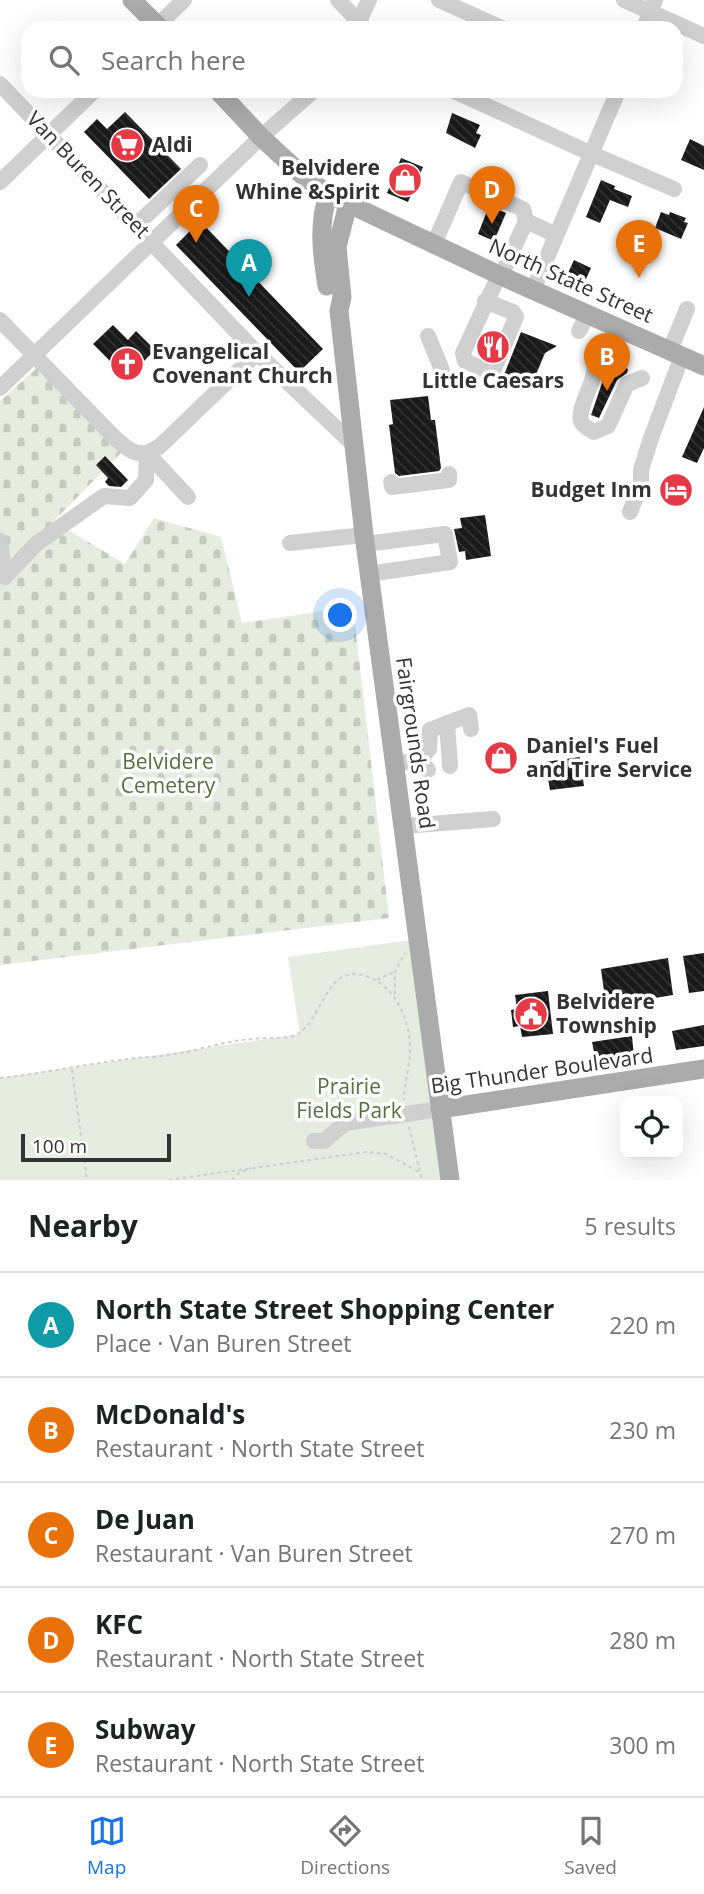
<!DOCTYPE html>
<meta charset="utf-8">
<style>
:root{--surface:#fff;--page:#f6f6f6;--text:#202124;--muted:#757577;--line:#e0e0e0;--accent:#1a73e8}
body{margin:0;font-family:"Open Sans",sans-serif;background:var(--page);color:var(--text)}
.controls{position:absolute;right:21px;bottom:21px;display:grid;overflow:hidden;border-radius:14px;box-shadow:0 7px 28px #0002}
.controls button{width:63px;height:63px;display:grid;place-items:center;padding:0;border:0;border-bottom:2px solid var(--line);background:var(--surface);color:var(--text);font:35px sans-serif}
.scale{position:absolute;left:21px;bottom:18px;width:150px;box-sizing:border-box;padding-left:7px;border:4px solid #333;border-top:0;font-size:19px;line-height:24px;white-space:nowrap;color:#333;-webkit-text-stroke:5px #fff;paint-order:stroke}
.you{position:absolute;left:341px;top:616px;width:24px;height:24px;margin:-18px;border:5px solid #fff;border-radius:50%;background:#1a73e8;box-shadow:0 0 0 10px #1a73e833}
.badge{display:grid;place-items:center;width:46px;height:46px;border-radius:50%;background:var(--accent);color:#fff;font-size:23px;font-weight:700}
.pin{position:absolute;translate:-50% -58px;filter:drop-shadow(0 2px 4px #0008)}
.pin::after{content:'';position:absolute;top:37px;width:24px;height:21px;background:inherit;clip-path:polygon(0 0,100% 0,50% 100%)}
.list{margin:0;padding:0;list-style:none}
h2{display:flex;justify-content:space-between;align-items:center;height:91px;margin:0;padding:0 28px;font-size:30px}
h2 small{font-size:23px;font-weight:400;color:var(--muted)}
.list li{display:grid;grid-template-columns:46px 1fr auto;gap:21px;align-items:center;box-sizing:border-box;height:105px;padding:0 28px;border-top:2px solid var(--line)}
.list b{display:block;font-size:26px;white-space:nowrap}
.list p{margin:0;font-size:23px;white-space:nowrap;color:var(--muted)}
.list em{font-size:23px;font-style:normal;color:var(--muted)}
.icon{flex:none;width:38px;height:38px;fill:none;stroke:currentColor;stroke-width:2;stroke-linecap:round;stroke-linejoin:round}
.map{position:relative;flex:none;width:704px;height:1180px;overflow:hidden}
.search{position:absolute;background:var(--surface);box-shadow:0 7px 28px #0002;left:21px;right:21px;top:21px;height:77px;display:flex;align-items:center;gap:18px;box-sizing:border-box;padding:0 24px;border-radius:21px;color:var(--muted);font-size:26px}
.sheet{height:616px;background:var(--surface)}
nav{display:flex;justify-content:space-around;align-items:center;box-sizing:border-box;height:98px;border-top:2px solid var(--line);background:var(--surface);font-size:19px;color:var(--muted)}
nav a{display:grid;justify-items:center;gap:4px}
nav .on{color:var(--accent)}
.map>svg:first-child{display:block}
.cemetery{fill:url(#cemetery-stones)}
.park{fill:#e6ecdf}
.building{fill:url(#building-back-hatch)}
.lines{fill:none;stroke-linecap:round;stroke-linejoin:round}
.path{stroke:#cdcdcd;stroke-width:2;stroke-dasharray:3.5 3.5;stroke-linecap:butt}
.minor{stroke:#d0d0d0;stroke-width:16}
.major{stroke:#ababab;stroke-width:19}
.labels{text-anchor:middle;stroke-width:7;stroke-linejoin:round;paint-order:stroke}
.poi-label{font-size:21px;font-weight:bold;fill:#333;stroke:#fff;text-anchor:start}
.street-label{font-size:21px;fill:#333;stroke:#fff}
.park-label{font-size:21px;fill:#56703f;stroke:#fff}
</style>
<div class="map">
<svg width="704" height="1180" viewBox="0 0 704 1180">
<defs>
<pattern id="cemetery-stones" width="16" height="16" patternUnits="userSpaceOnUse" patternTransform="scale(1.75)"><rect width="16" height="16" fill="#e6ecdf"/><path d="M2 7V4a2 2 0 0 1 4 0v3zM10 15v-3a2 2 0 0 1 4 0v3z" fill="#c6cbc0"/></pattern>
<pattern id="building-back-hatch" width="6" height="6" patternUnits="userSpaceOnUse" patternTransform="scale(1.75)"><rect width="6" height="6" fill="#1a1a1a"/><path d="M-1 5l2 2M0 0l6 6M5-1l2 2" fill="none" stroke="#333"/></pattern>
</defs>
<rect width="100%" height="100%" fill="#fff"/>
<path class="cemetery" d="M40 365 124 450 7 568 65 528 125 564 154 518 221 537 242 623 353 607 389 918 0 965V401Z"/>
<path class="park" d="M411 940 441 1180H0V1078L300 1034 288 957Z"/>
<g class="building">
<path d="M125 112 181 169 149 199 84 132 97 119 107 129Z"/>
<path d="M452 113 480 125 476 133 481 135 475 148 446 133Z"/>
<path d="M690 139 704 146V170L681 160Z"/>
<path d="M401 158 423 167 408 202 387 193Z"/>
<path d="M601 180 615 186 614 189 632 196 628 207 610 200 600 223 586 217Z"/>
<path d="M489 206 506 213 494 241 478 234Z"/>
<path d="M661 212 669 215 670 212 686 218 684 222 688 223 681 239 655 228Z"/>
<path d="M200 221 323 349 299 372 176 245Z"/>
<path d="M574 260 591 268 586 279 568 273Z"/>
<path d="M113 325 128 340 136 331 155 350 127 378 93 344Z"/>
<path d="M521 332 557 346 545 353 529 391 502 380Z"/>
<path d="M607 360 628 369 627 373 617 380 599 418 591 415 602 383Z"/>
<path d="M428 396 431 420H435L441 468 439 471 399 476 395 473 389 425 393 424 390 400Z"/>
<path d="M704 407V448L697 463 682 457Z"/>
<path d="M105 456 128 480 121 487 109 486 105 482 108 478 96 465Z"/>
<path d="M485 515 491 556 466 560 465 551 459 552 454 529 462 528 460 518Z"/>
<path d="M580 757 584 786 550 790 545 762Z"/>
<path d="M704 953V991L689 993 683 956Z"/>
<path d="M668 958 673 995 606 1006 601 969Z"/>
<path d="M548 991 553 1034 522 1037 520 1026 513 1027 511 1010 517 1009 515 995Z"/>
<path d="M704 1025V1046L676 1050 672 1031Z"/>
<path d="M632 1036 634 1057 596 1062 592 1042Z"/>
</g>
<g class="lines">
<g class="path">
<path d="M377 980 394 972"/>
<path d="M395 994V972L405 953"/>
<path d="M72 1070 87 1180"/>
<path d="M0 1078C46 1073 91 1063 137 1058 147 1057 158 1057 169 1055 197 1051 224 1041 252 1039 264 1037 277 1039 289 1037 325 1032 321 952 375 980 400 994 411 1026 410 1053 409 1069 404 1084 404 1100"/>
<path d="M409 1127 422 1180"/>
<path d="M169 1180 366 1152 386 1154 419 1172"/>
<path d="M232 1180 239 1173 251 1168"/>
</g>
<g class="minor">
<path d="M338 0 365 28"/>
<path d="M439 0 502 28"/>
<path d="M624 0 704 36"/>
<path d="M155 28 184 0"/>
<path d="M356 28 369 0"/>
<path d="M644 28 655 0"/>
<path d="M0 84 257 353 354 445"/>
<path d="M454 91 592 154 674 189"/>
<path d="M0 182 94 91"/>
<path d="M135 226 200 165"/>
<path d="M434 244 461 182 523 209 526 221"/>
<path d="M501 276 526 221 556 235"/>
<path d="M533 290 618 91"/>
<path d="M485 301 513 312 516 317 494 369 488 371 465 361 463 353 499 275"/>
<path d="M0 320 116 439C127 448 133 455 147 453L188 497"/>
<path d="M579 331 588 314"/>
<path d="M428 336 442 370"/>
<path d="M670 350 687 309"/>
<path d="M595 366C595 383 577 408 581 421 583 427 590 429 594 432L608 426 627 384 642 378"/>
<path d="M0 388 261 137 313 91"/>
<path d="M391 482 392 487 449 480V474"/>
<path d="M630 512 641 484V470L651 438 682 356"/>
<path d="M0 541 5 577"/>
<path d="M290 543 364 535"/>
<path d="M365 544 445 534 450 562 369 574"/>
<path d="M5 577 36 544 104 496 130 498 146 480 147 453 159 447 257 353"/>
<path d="M447 723 450 766"/>
<path d="M420 760 429 749 430 730 469 715 471 729"/>
<path d="M395 764 420 760 428 770"/>
<path d="M404 826 493 819"/>
<path d="M314 1141H324L345 1123 440 1109"/>
</g>
<g class="major">
<path d="M132 0 160 28"/>
<path d="M218 91 261 137 302 175 328 194 499 275 704 366"/>
<path d="M348 204 337 247 342 297 339 311 364 535 450 1180"/>
<path d="M327 286C322 254 318 226 328 194"/>
<path d="M440 1109 704 1069"/>
</g>
</g>
<defs>
<g id="supermarket-disc" transform="scale(1.75)"><circle r="9.5" fill="#e63946" stroke="#fff"/><path d="M-6-5.5h2.5l.6 2H6L4.5 2H-2.5L-4.4-4H-6ZM-1.5 3.2a1.3 1.3 0 1 0 .1 0ZM3 3.2a1.3 1.3 0 1 0 .1 0Z" fill="#fff"/></g>
<g id="shop-disc" transform="scale(1.75)"><circle r="9.5" fill="#e63946" stroke="#fff"/><path d="M-5-2.5h2.3a2.7 3.5 0 0 1 5.4 0H5L5.5 6h-11ZM-1.5-2.5h3a1.5 2.3 0 0 0-3 0Z" fill="#fff"/></g>
<g id="restaurant-disc" transform="scale(1.75)"><circle r="9.5" fill="#e63946" stroke="#fff"/><path d="M-5-6h1v4h1v-4h1v4h1v-4h1v5L-1.5 .5V6h-2V.5L-5-1ZM5-6V6H3V1.5H1.5Q1.5-4 5-6Z" fill="#fff"/></g>
<g id="church-disc" transform="scale(1.75)"><circle r="9.5" fill="#e63946" stroke="#fff"/><path d="M-1.2-6h2.4v3.5h3.3v2.4h-3.3V6h-2.4V-.1h-3.3v-2.4h3.3Z" fill="#fff"/></g>
<g id="hotel-disc" transform="scale(1.75)"><circle r="9.5" fill="#e63946" stroke="#fff"/><path d="M-6-4.5h1.5V1H6V5H4.5V3h-9V5H-6ZM-4 0a1.8 1.8 0 1 1 3.6 0ZM.5 0V-2.5h3Q6-2.5 6 0Z" fill="#fff"/></g>
<g id="civic-disc" transform="scale(1.75)"><circle r="9.5" fill="#e63946" stroke="#fff"/><path d="M-.6-6.5H3V-4.5H.6V-3L4-1V1h2V6H-6V1h2V-1L-.6-3ZM-1.2 2.5V6h2.4V2.5Z" fill="#fff"/></g>
</defs>
<g fill-rule="evenodd">
<use href="#supermarket-disc" x="127" y="145"/>
<use href="#shop-disc" x="405" y="180"/>
<use href="#restaurant-disc" x="493" y="347"/>
<use href="#church-disc" x="127" y="364"/>
<use href="#hotel-disc" x="676" y="490"/>
<use href="#shop-disc" x="501" y="758"/>
<use href="#civic-disc" x="531" y="1014"/>
</g>
<g class="labels">
<g class="poi-label">
<text x="152" y="152">Aldi</text>
<text x="380" y="175" text-anchor="end">Belvidere<tspan x="380" dy="24">Whine &amp;Spirit</tspan></text>
<text x="152" y="359">Evangelical<tspan x="152" dy="24">Covenant Church</tspan></text>
<text x="493" y="388" text-anchor="middle">Little Caesars</text>
<text x="652" y="497" text-anchor="end">Budget Inm</text>
<text x="526" y="753">Daniel's Fuel<tspan x="526" dy="24">and Tire Service</tspan></text>
<text x="556" y="1009">Belvidere<tspan x="556" dy="24">Township</tspan></text>
</g>
<g class="street-label">
<text transform="translate(88 175) rotate(46)" y="7">Van Buren Street</text>
<text transform="translate(571 281) rotate(24)" y="7">North State Street</text>
<text transform="translate(415 743) rotate(82)" y="7">Fairgrounds Road</text>
<text transform="translate(542 1071) rotate(-8)" y="7">Big Thunder Boulevard</text>
</g>
<g class="park-label">
<text x="168" y="769">Belvidere<tspan x="168" dy="24">Cemetery</tspan></text>
<text x="349" y="1094">Prairie<tspan x="349" dy="24">Fields Park</tspan></text>
</g>
</g>
</svg>
<div class="controls">
<button><svg class="icon" aria-label="locate" viewBox="0 0 24 24"><circle cx="12" cy="12" r="6"/><path d="M12 2v4M12 18v4M2 12h4M18 12h4"/></svg></button>
</div>
<div class="scale">100 m</div>
<div class="you"></div>
<div class="pin badge" style="left:249px;top:297px;background:#0f9aa8">A</div>
<div class="pin badge" style="left:607px;top:391px;background:#e8710a">B</div>
<div class="pin badge" style="left:196px;top:243px;background:#e8710a">C</div>
<div class="pin badge" style="left:492px;top:224px;background:#e8710a">D</div>
<div class="pin badge" style="left:639px;top:278px;background:#e8710a">E</div>
<div class="search"><svg class="icon" aria-label="search" viewBox="0 0 24 24"><circle cx="10" cy="10" r="6"/><path d="M15 15l6 6"/></svg>Search here</div>
</div>
<section class="sheet">
<h2>Nearby<small>5 results</small></h2>
<ul class="list">
<li><span class="badge" style="background:#0f9aa8">A</span><div><b>North State Street Shopping Center</b><p>Place · Van Buren Street</p></div><em>220 m</em></li>
<li><span class="badge" style="background:#e8710a">B</span><div><b>McDonald's</b><p>Restaurant · North State Street</p></div><em>230 m</em></li>
<li><span class="badge" style="background:#e8710a">C</span><div><b>De Juan</b><p>Restaurant · Van Buren Street</p></div><em>270 m</em></li>
<li><span class="badge" style="background:#e8710a">D</span><div><b>KFC</b><p>Restaurant · North State Street</p></div><em>280 m</em></li>
<li><span class="badge" style="background:#e8710a">E</span><div><b>Subway</b><p>Restaurant · North State Street</p></div><em>300 m</em></li>
</ul>
</section>
<nav>
<a class="on"><svg class="icon" aria-label="map" viewBox="0 0 24 24"><path d="M3 6l6-2 6 2 6-2v14l-6 2-6-2-6 2zM9 4v14M15 6v14"/></svg>Map</a>
<a><svg class="icon" aria-label="directions" viewBox="0 0 24 24"><path d="M12 3l9 9-9 9-9-9zM9 14v-3h6M13 9l2 2-2 2"/></svg>Directions</a>
<a><svg class="icon" aria-label="saved" viewBox="0 0 24 24"><path d="M7 4h10v16l-5-4-5 4z"/></svg>Saved</a>
</nav>
